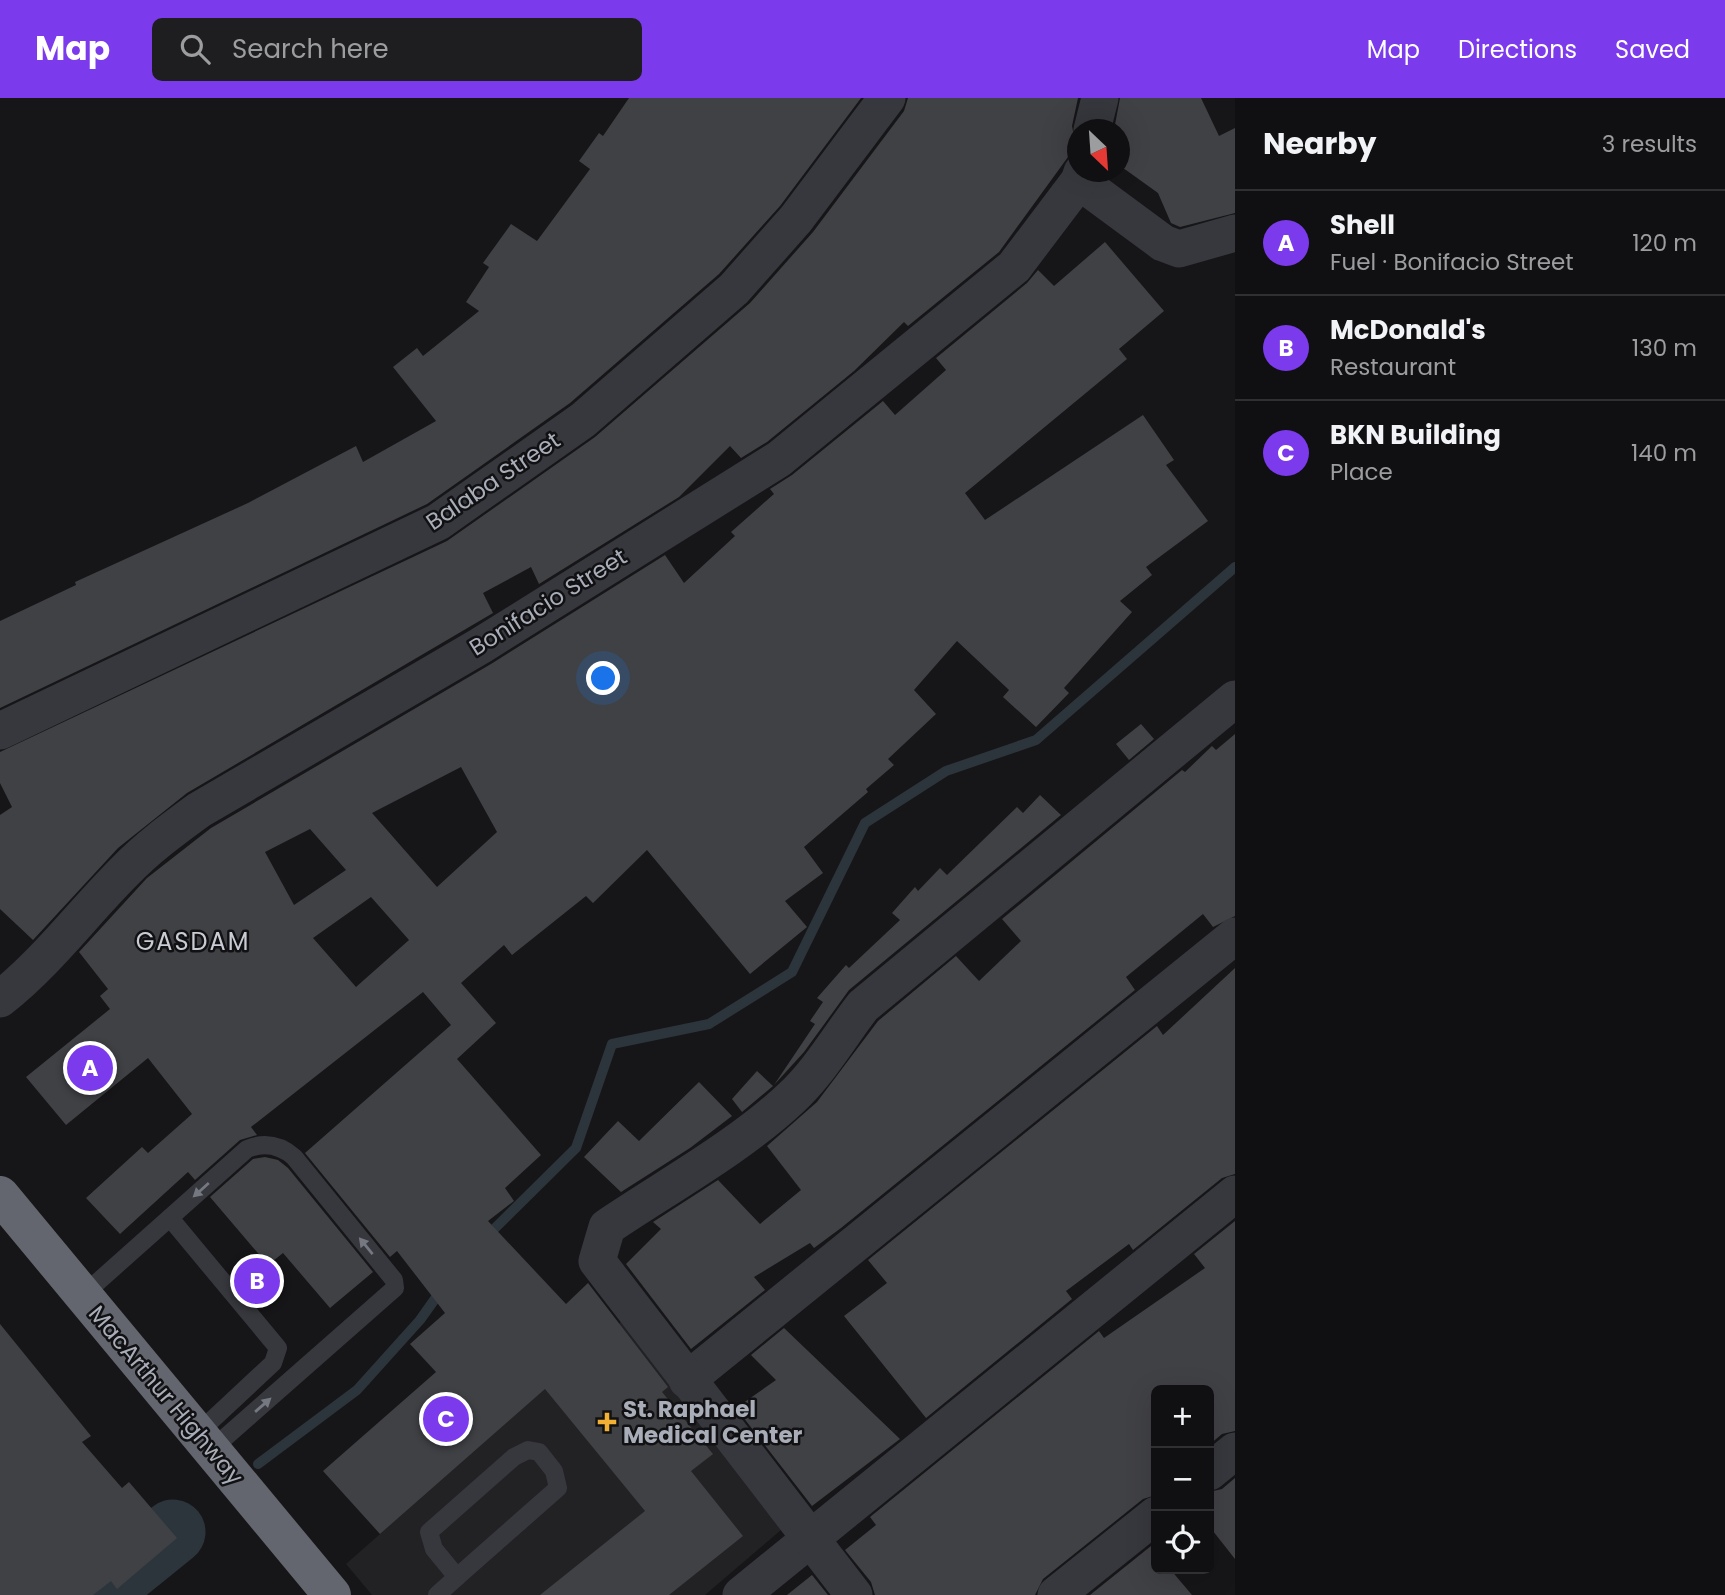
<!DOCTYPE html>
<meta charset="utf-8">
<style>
:root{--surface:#101012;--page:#1e1e20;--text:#f1f3f6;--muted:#9c9d9f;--line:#303032;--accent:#7c3aed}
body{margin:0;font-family:Poppins,sans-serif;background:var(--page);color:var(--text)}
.controls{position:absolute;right:21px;bottom:21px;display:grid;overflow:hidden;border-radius:10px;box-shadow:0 7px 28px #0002}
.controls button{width:63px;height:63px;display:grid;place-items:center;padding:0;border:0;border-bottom:2px solid var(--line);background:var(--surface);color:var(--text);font:35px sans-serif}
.compass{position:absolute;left:1067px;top:21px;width:63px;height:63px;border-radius:50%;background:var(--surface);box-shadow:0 7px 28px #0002;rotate:155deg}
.you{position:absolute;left:604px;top:581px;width:24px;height:24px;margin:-18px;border:5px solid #fff;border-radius:50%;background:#1a73e8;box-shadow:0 0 0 10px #1a73e833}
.badge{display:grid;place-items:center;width:46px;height:46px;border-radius:50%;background:var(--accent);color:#fff;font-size:23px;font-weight:700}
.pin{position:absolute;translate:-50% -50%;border:4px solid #fff;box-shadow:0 2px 7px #0006}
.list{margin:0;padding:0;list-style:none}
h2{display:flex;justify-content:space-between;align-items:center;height:91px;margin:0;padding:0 28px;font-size:30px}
h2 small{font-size:23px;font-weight:400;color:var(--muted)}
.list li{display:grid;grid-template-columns:46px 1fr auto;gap:21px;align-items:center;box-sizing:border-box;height:105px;padding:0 28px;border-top:2px solid var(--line)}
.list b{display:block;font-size:26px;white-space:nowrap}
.list p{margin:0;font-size:23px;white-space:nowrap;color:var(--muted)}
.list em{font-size:23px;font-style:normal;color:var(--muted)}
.icon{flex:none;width:38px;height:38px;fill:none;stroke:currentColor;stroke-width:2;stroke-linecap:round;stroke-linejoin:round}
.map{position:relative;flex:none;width:1235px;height:1497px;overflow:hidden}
header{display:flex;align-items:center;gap:42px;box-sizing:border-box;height:98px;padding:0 35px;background:var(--accent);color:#fff}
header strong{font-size:33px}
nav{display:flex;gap:38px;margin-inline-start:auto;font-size:24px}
.search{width:490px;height:63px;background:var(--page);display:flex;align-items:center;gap:18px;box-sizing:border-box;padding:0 24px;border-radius:10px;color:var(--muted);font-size:26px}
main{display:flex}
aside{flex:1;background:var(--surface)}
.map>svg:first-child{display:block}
.built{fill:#222225}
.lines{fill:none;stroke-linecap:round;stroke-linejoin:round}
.stream{stroke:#2c353c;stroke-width:10}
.river{stroke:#2c353c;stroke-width:65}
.building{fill:#404145;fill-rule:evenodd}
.lane{stroke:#37383d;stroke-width:18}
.street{stroke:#37383d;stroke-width:37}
.highway{stroke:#63666e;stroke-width:38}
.oneway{fill:#757881}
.poi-dot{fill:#f2b134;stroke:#111113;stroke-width:2.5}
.labels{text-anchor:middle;stroke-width:5;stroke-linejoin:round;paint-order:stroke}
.street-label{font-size:23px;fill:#a8adb8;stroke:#111113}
.poi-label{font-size:23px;font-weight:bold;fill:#a8adb8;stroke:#111113;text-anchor:start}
.neighbourhood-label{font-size:24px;letter-spacing:2px;fill:#c9ccd4;stroke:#111113}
</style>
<header>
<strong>Map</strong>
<div class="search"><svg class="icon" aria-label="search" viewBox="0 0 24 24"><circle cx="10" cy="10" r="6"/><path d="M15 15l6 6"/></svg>Search here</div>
<nav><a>Map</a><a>Directions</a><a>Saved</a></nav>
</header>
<main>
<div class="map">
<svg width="1235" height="1497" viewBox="0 0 1235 1497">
<rect width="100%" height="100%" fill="#161618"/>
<path class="built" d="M624 1221 788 1426 705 1497H372L346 1466Z"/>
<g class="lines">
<g class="stream">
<path d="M486 1139 576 1050 612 946 709 926 792 874 865 725 946 673 1036 642 1235 469"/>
<path d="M258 1366 357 1292 420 1222 442 1191"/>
</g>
<path class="river" d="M95 1497 173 1434"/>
</g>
<g class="building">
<path d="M629 0H861L780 108 719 176 570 305 427 406 0 610V523L76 487 75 484 248 405 356 348 363 364 436 323 393 269 417 250 423 258 479 213 466 204 489 169 483 165 511 126 537 143 590 71 579 63 599 35 603 38Z"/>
<path d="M908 0H1078L1072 28 1077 54 1068 59 999 154 908 228 904 224 854 273 767 344 741 360 730 348 679 399 539 486 531 469 483 495 493 515 187 695 118 750 33 842 0 811V717L12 709 0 685V654L447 443 595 339 750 205 813 134 904 13Z"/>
<path d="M1120 0H1201L1219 38 1235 30V115L1180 129 1171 125 1158 95 1119 67V32H1114Z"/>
<path d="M1105 144 1164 213 1119 251 1127 261 965 395 985 422 1143 317 1174 362 1166 367 1208 423 1146 469 1152 477 1120 503 1132 514 1064 590 1069 595 1036 629 1003 599 1009 592 957 543 914 592 936 616 888 661 894 667 866 691 868 694 804 749 823 775 785 803 807 829 750 876 647 752 593 805 586 798 512 857 504 847 461 885 496 925 457 961 541 1057 505 1090 514 1103 488 1123 566 1206 588 1185 668 1289 662 1294 713 1356 691 1373 743 1438 669 1497H540L645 1413 545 1291 380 1436 323 1373 436 1274 410 1246 445 1215 397 1153 390 1159 305 1055 451 927 423 894 251 1029 257 1037 240 1042 195 1082 188 1074 120 1136 86 1100 142 1049 148 1055 192 1016 148 960 66 1027 26 979 110 911 100 898 108 891 79 854 147 780 211 730 491 566 665 457 684 485 735 438 731 434 774 396 770 391 792 377 883 303 895 317 946 272 936 260 1027 185 1038 172 1054 188ZM461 669 497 734 437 789 372 715ZM310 731 346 772 294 807 265 754ZM371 799 409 842 356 889 313 840Z"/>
<path d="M1141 626 1154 641 1129 662 1116 646Z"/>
<path d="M1235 636V818L1213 829 1203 816 1126 879 1135 892 841 1130 814 1150 810 1145 754 1179 765 1192 691 1251 626 1166 661 1131 653 1124 718 1082 760 1126 801 1092 767 1048 817 1004 878 923 956 858 979 883 1021 843 1002 821 1182 672 1185 674 1212 648 1216 652Z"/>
<path d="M1040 697 1061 717 849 892 804 954 774 987 815 926 810 923 823 904 817 900 846 867 849 870 900 822 892 815 915 789 918 793 940 770 947 777 1017 709 1023 715Z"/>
<path d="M1235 870V1076L1222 1080 1133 1152 1129 1146 1066 1193 1072 1201 926 1320 844 1218 887 1185 868 1162 1157 928 1163 937Z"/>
<path d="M757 973 773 988 742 1014 732 1001Z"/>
<path d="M699 984 732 1018 690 1050 621 1094 584 1059 618 1023 639 1043Z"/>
<path d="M265 1059 278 1062 288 1070 373 1174 330 1210 283 1155 268 1167 210 1099 253 1061Z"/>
<path d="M1235 1123V1333L1222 1336 1209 1347V1292H1156V1397L1143 1401 1043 1481 1035 1497H875L871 1484 845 1452 876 1427 870 1419 1099 1233 1104 1240 1205 1170 1194 1156Z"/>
<path d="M0 1226 91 1338 82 1344 122 1390 129 1384 177 1440 117 1491 111 1483 93 1497H0Z"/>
<path d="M784 1230 900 1341 812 1408 736 1310 776 1282 751 1257Z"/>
<path d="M1235 1380V1461L1209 1428V1394L1222 1391Z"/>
<path d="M1151 1448 1156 1454V1471H1170L1192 1497H1090Z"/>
<path d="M812 1477 828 1497H787Z"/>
</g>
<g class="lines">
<g class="lane">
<path d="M170 1120 278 1250 273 1265 198 1335"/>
<path d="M83 1197 247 1051C264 1044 280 1047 294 1059L394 1182 395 1190 212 1351"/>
<path d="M528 1352 539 1354 554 1373 558 1390 457 1479 434 1451 429 1434 514 1359Z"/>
<path d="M437 1497 457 1479"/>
</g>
<g class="street">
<path d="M1092 32 1100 0"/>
<path d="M1079 83 1163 145 1179 151 1235 135"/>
<path d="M0 633 438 424 583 322 734 191 796 121 887 0"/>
<path d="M0 901C47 864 82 816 124 774 147 750 173 731 199 712L480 548 779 361 1014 169 1079 83 1082 74"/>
<path d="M687 1282 1235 838"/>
<path d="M1209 1374 1235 1353"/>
<path d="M741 1497 1235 1096"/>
<path d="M854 1497 597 1163 607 1129C666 1089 739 1049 791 1000 820 973 839 939 863 908L1235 601"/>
<path d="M1056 1497 1156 1417"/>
</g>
<path class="highway" d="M0 1097 332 1497"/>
</g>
<defs><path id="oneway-solid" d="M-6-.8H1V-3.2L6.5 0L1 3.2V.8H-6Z" transform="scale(1.75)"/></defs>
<g class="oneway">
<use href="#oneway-solid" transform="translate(201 1092) rotate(138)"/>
<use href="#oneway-solid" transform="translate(366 1148) rotate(-129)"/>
<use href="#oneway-solid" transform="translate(263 1307) rotate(-41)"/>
</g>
<path class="poi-dot" d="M603.5 1313.5h7v7h7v7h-7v7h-7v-7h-7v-7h7z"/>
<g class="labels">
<g class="street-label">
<text transform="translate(493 383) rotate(-34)" y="8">Balaba Street</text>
<text transform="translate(548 504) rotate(-32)" y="8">Bonifacio Street</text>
<text transform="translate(166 1297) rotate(50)" y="8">MacArthur Highway</text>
</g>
<g class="poi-label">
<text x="623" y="1319">St. Raphael<tspan x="623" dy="26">Medical Center</tspan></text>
</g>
<g class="neighbourhood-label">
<text x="193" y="852">GASDAM</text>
</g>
</g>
</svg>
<div class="controls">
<button>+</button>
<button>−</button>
<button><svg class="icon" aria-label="locate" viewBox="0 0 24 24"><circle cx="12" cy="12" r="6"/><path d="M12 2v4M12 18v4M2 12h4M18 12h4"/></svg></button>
</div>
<svg class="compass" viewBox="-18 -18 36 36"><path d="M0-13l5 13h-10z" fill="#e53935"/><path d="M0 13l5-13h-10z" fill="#9c9d9f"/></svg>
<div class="you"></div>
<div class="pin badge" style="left:90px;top:970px">A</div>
<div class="pin badge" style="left:257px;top:1183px">B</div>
<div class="pin badge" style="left:446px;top:1321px">C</div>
</div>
<aside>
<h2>Nearby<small>3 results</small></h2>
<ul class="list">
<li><span class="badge">A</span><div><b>Shell</b><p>Fuel · Bonifacio Street</p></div><em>120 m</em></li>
<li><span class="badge">B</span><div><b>McDonald's</b><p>Restaurant</p></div><em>130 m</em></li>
<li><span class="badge">C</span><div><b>BKN Building</b><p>Place</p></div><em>140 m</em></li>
</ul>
</aside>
</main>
